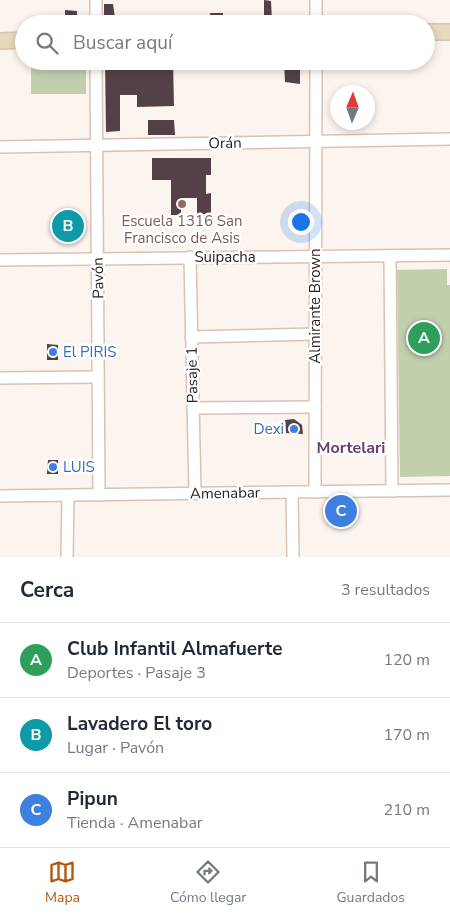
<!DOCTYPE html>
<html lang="es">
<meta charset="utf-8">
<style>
:root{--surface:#fff;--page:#f6f6f7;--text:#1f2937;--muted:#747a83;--line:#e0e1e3;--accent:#b45309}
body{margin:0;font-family:"Nunito Sans",sans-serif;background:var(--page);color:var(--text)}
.compass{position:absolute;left:330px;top:85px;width:45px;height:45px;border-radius:50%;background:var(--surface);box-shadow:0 2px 8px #0003;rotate:2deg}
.you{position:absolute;left:300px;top:221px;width:18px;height:18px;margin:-12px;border:4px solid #fff;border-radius:50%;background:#1a73e8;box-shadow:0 0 0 8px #1a73e833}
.badge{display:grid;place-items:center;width:32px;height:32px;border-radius:50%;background:var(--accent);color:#fff;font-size:16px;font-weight:700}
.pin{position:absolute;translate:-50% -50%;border:2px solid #fff;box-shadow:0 1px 5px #0006}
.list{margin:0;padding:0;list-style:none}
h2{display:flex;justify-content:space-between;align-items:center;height:65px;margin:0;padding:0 20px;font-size:21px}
h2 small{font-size:16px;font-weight:400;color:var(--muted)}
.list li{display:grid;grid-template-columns:32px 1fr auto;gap:15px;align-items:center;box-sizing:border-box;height:75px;padding:0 20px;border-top:1px solid var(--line)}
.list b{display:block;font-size:19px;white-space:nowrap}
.list p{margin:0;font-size:16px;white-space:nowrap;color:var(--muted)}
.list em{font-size:16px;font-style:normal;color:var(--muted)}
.icon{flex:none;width:28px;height:28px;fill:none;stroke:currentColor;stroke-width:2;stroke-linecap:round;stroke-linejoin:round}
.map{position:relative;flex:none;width:450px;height:557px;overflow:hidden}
.search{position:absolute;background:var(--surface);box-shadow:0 2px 8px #0003;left:15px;right:15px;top:15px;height:55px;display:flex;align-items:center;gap:12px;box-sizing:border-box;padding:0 18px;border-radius:28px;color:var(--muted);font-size:19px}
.sheet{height:290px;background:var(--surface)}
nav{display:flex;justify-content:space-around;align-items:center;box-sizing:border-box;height:70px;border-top:1px solid var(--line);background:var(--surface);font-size:14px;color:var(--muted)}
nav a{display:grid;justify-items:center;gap:2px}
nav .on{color:var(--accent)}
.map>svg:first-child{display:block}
.green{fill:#c2cfad}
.building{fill:#544147}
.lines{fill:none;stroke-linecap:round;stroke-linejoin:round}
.street-casing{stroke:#d7c3b6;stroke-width:14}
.secondary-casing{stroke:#d7c3b6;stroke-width:18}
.street{stroke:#fff;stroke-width:11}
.secondary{stroke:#e7d9be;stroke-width:15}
.education-dot{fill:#8d6e63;stroke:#fff;stroke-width:2}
.shop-dot{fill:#3f7fe0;stroke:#fff;stroke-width:2}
.labels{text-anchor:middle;stroke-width:5;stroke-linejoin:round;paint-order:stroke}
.street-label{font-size:15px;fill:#2a221d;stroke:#fff}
.education-label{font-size:15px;fill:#785e54;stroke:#fff}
.shop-label{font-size:15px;fill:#366cbe;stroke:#fff;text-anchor:start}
.neighbourhood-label{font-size:16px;font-weight:bold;fill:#683d73;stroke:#fff}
</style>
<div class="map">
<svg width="450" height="557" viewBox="0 0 450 557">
<rect width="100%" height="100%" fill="#fcf4ee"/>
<g class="green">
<rect x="31" y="61" width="55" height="33"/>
<path d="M447 269V285H450V476L400 477 397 270Z"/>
</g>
<g class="building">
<path d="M264 0 271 1 272 21H264Z"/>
<path d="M104 4H113L115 18H104Z"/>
<path d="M65 10 77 11V24H65Z"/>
<path d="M210 13H223V23H211Z"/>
<path d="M105 61H173L174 106 137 107V95H120V131L106 132Z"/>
<path d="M284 61H300V84L285 82Z"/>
<path d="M148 120H174L175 135H148Z"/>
<path d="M152 158H211V175H206V194L211 193V214H197V198H181V215H171V180H152Z"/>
<path d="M58 220 78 221V232L60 231Z"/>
<path d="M47 344 58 345V360H47Z"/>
<path d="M294 419 302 425 303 434 286 433 285 420Z"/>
<path d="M48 460H58V474H47Z"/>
<path d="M349 500 347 520 335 521 334 501Z"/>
</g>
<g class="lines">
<g class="street-casing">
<g id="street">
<path d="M96 0V24"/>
<path d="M316 24V0"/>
<path d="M96 61 99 495"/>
<path d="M0 147 450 139"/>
<path d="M390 256 392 491"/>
<path d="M190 257 195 493"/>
<path d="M0 260 450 255"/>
<path d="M191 337 315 334"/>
<path d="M0 378 98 377"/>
<path d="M193 408 315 407"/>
<path d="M292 492 293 557"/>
<path d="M315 492 316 61"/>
<path d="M0 496 450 490"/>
<path d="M67 557 68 495"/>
</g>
</g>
<g class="secondary-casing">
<g id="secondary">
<path d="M426 32H450"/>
<path d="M0 41 24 40"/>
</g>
</g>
<use href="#street" class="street"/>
<use href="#secondary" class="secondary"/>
</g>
<circle class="education-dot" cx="182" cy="204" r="5"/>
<g class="shop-dot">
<circle cx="53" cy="352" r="5"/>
<circle cx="294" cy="429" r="5"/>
<circle cx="53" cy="467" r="5"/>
</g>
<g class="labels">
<g class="street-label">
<text transform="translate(225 143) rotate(-1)" y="5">Orán</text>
<text x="225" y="262">Suipacha</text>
<text transform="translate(98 278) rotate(-91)" y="5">Pavón</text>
<text transform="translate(315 306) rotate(-90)" y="5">Almirante Brown</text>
<text transform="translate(192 375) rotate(-91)" y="5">Pasaje 1</text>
<text transform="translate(225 493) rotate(-1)" y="5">Amenabar</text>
</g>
<g class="education-label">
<text x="182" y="226">Escuela 1316 San<tspan x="182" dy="17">Francisco de Asis</tspan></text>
</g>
<g class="shop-label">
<text x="63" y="357">El PIRIS</text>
<text x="284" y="434" text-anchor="end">Dexi</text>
<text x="63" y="472">LUIS</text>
</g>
<g class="neighbourhood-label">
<text x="351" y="453">Mortelari</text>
</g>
</g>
</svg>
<svg class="compass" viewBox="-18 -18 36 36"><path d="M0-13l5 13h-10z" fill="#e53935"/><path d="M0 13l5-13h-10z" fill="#747a83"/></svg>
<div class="you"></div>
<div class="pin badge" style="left:424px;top:338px;background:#2e9e5b">A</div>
<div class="pin badge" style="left:68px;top:226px;background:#0f9aa8">B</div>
<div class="pin badge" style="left:341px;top:511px;background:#3f7fe0">C</div>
<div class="search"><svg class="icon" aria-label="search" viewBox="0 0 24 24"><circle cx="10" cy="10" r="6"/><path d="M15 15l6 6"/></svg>Buscar aquí</div>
</div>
<section class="sheet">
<h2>Cerca<small>3 resultados</small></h2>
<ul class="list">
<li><span class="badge" style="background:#2e9e5b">A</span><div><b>Club Infantil Almafuerte</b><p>Deportes · Pasaje 3</p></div><em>120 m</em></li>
<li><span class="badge" style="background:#0f9aa8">B</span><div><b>Lavadero El toro</b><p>Lugar · Pavón</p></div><em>170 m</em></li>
<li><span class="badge" style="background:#3f7fe0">C</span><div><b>Pipun</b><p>Tienda · Amenabar</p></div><em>210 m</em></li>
</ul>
</section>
<nav>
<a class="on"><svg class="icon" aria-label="map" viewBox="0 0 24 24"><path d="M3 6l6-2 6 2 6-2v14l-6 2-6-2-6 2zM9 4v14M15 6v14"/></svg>Mapa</a>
<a><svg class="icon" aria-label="directions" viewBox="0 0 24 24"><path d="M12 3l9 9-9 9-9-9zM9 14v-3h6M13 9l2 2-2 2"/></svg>Cómo llegar</a>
<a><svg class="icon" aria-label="saved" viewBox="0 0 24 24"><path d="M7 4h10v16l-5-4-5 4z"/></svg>Guardados</a>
</nav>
